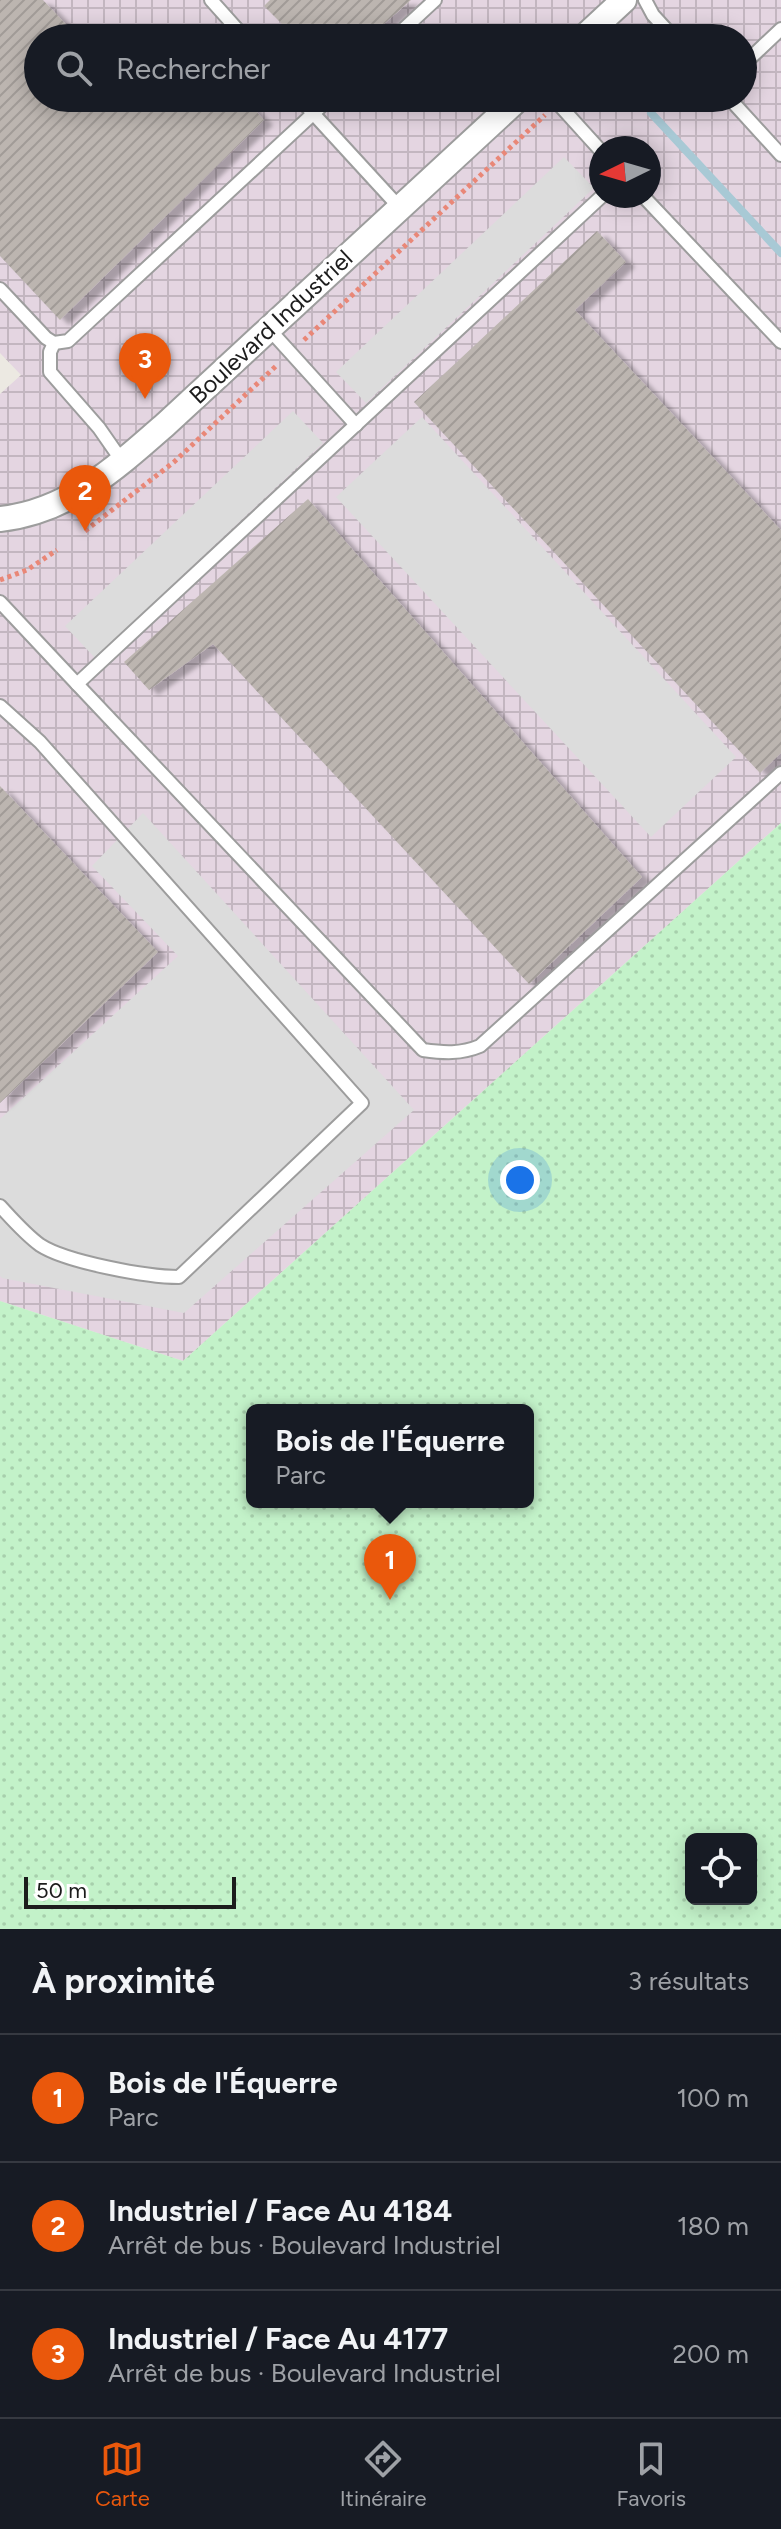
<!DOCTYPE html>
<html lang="fr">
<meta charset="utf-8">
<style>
:root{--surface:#171b24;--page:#20242c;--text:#f1f3f6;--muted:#9ea1a6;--line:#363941;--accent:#ea580c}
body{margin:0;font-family:Figtree,sans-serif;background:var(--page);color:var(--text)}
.controls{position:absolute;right:24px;bottom:24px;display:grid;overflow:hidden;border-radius:12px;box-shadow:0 4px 20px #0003}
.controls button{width:72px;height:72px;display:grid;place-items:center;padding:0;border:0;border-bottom:2px solid var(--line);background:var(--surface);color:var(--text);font:40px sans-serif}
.compass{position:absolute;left:589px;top:136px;width:72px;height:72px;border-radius:50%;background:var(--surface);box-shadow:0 4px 20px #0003;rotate:265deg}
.scale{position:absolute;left:24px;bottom:20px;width:212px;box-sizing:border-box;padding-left:8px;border:4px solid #1c1c1c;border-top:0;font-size:22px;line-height:28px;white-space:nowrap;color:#1c1c1c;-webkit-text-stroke:6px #fff;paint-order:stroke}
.you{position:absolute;left:520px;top:1180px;width:28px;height:28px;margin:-20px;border:6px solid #fff;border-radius:50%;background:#1a73e8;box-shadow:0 0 0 12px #1a73e833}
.badge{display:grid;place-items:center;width:52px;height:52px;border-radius:50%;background:var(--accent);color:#fff;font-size:26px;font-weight:700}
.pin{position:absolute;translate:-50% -66px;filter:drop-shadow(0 2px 4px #0008)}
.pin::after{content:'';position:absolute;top:42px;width:28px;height:24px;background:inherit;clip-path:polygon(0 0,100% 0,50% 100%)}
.popup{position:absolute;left:246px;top:1404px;width:288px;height:104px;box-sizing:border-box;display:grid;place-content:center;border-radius:12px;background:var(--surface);filter:drop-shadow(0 2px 6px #0005);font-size:26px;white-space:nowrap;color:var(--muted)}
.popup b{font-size:30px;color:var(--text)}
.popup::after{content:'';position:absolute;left:50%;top:100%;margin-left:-16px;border:16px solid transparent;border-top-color:var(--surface)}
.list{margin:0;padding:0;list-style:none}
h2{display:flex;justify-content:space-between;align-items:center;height:104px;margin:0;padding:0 32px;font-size:34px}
h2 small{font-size:26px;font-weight:400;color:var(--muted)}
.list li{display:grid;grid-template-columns:52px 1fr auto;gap:24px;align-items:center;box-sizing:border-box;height:128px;padding:0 32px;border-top:2px solid var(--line)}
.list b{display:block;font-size:30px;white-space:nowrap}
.list p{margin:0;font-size:26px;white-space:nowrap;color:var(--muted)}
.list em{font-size:26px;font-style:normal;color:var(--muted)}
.icon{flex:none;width:44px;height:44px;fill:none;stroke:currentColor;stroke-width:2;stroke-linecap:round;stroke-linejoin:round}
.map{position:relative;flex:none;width:781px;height:1929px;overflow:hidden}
.search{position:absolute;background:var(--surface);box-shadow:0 4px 20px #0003;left:24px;right:24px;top:24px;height:88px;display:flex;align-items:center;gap:20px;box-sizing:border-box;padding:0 28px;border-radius:44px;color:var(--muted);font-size:30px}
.sheet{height:488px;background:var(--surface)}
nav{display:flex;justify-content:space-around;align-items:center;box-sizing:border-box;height:112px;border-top:2px solid var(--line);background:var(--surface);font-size:22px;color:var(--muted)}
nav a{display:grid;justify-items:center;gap:4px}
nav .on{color:var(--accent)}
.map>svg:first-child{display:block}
.industrial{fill:url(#industrial-grid);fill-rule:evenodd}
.park{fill:url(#park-dots);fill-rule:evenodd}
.parking{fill:#dcdcdc}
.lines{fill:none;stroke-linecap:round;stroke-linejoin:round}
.stream{stroke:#a8c9d5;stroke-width:8}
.building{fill:url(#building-hatch);filter:url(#shadow)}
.lane-casing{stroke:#9d9d9d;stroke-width:16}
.street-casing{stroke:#9d9d9d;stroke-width:28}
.path{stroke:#e98777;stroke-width:5;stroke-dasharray:4 4;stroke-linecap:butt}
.lane{stroke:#fff;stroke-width:12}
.street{stroke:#fff;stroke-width:24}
.labels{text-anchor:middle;stroke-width:7;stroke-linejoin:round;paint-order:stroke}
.street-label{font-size:24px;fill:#1c1c1c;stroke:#fff}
</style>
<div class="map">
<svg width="781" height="1929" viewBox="0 0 781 1929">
<defs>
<pattern id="industrial-grid" width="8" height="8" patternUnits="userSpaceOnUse" patternTransform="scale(2)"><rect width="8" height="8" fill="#e4d5e1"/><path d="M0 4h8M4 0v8" fill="none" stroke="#c3b6c0"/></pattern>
<pattern id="park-dots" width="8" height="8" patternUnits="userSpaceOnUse" patternTransform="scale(2)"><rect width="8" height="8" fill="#c3f2c9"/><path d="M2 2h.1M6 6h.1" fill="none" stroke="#a7cfac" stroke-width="1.8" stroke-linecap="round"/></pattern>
<pattern id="building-hatch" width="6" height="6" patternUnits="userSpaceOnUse" patternTransform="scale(2)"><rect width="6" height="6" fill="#bcb5b0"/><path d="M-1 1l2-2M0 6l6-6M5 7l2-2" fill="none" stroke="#a19b97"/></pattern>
<filter id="shadow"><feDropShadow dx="9" dy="5" stdDeviation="2" flood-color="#0004"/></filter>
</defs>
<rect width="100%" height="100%" fill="#ece9e2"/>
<path class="industrial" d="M0 0H781V823L183 1361 0 1301V394L21 375 0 353ZM38 38H743V98H38ZM601 148H649V196H601Z"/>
<path class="park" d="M781 823V1929H0V1301L183 1361ZM252 1410H528V1502H252ZM691 1839H751V1899H691Z"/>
<g class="parking">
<path d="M564 157 594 188 366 403 336 372Z"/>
<path d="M293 411 323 443 95 658 65 626Z"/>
<path d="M422 417 736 757 651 837 336 497Z"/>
<path d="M143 813 414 1110 184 1313 2 1278 0 1276V1119L178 956 92 866Z"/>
</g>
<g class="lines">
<path class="stream" d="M651 113 781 253"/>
</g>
<g class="building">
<path d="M0 0H43L79 38H38V98H135L147 111 160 98H244L264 120 60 320 0 256Z"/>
<path d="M270 0H411L368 38H296L264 6Z"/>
<path d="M597 231 626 262 575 310 781 530V753L760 773 414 402Z"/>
<path d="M308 499 642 877 529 984 213 644 149 690 124 662Z"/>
<path d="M0 786 158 952 0 1103Z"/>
</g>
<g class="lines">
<g class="lane-casing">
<g id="lane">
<path d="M211 0 245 38"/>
<path d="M645 0 653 15 674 38"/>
<path d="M394 38 435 0"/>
<path d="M743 65 781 29"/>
<path d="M299 98 400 208"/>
<path d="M553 98 601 151"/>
<path d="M729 98 781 155"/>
<path d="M643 196 781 342"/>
<path d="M0 289 46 338 54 343 68 341 330 98"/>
<path d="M269 329 356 425"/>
<path d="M54 343 50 352V372L99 428 122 461"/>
<path d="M0 602 77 684 602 196"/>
<path d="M77 684 423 1050C444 1053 461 1054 480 1046L781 773"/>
<path d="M0 706 40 742 362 1103 179 1277C147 1277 66 1262 40 1245 25 1234 13 1220 0 1206"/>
</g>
</g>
<g class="street-casing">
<g id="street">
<path d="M583 38 624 0"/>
<path d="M0 519C68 512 117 467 166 424L519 98"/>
</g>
</g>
<g class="path">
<path d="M628 38 639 28"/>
<path d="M304 340 545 115"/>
<path d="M85 531 174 462 276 366"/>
<path d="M0 580 27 570 57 550"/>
</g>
<use href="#lane" class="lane"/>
<use href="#street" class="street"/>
</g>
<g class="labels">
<g class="street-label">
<text transform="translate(271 327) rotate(-43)" y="8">Boulevard Industriel</text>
</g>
</g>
</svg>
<div class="controls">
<button><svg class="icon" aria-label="locate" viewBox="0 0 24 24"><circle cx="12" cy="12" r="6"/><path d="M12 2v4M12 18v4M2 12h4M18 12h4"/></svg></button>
</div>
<svg class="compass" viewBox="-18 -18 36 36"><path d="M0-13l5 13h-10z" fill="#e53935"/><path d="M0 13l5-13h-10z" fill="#9ea1a6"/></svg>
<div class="scale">50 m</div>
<div class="you"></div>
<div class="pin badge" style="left:390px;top:1600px">1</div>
<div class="popup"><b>Bois de l'Équerre</b>Parc</div>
<div class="pin badge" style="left:85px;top:531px">2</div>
<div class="pin badge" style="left:145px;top:399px">3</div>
<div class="search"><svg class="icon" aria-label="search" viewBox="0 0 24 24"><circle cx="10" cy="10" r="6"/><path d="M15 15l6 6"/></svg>Rechercher</div>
</div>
<section class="sheet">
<h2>À proximité<small>3 résultats</small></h2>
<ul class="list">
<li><span class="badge">1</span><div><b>Bois de l'Équerre</b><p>Parc</p></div><em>100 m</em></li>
<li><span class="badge">2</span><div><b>Industriel / Face Au 4184</b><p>Arrêt de bus · Boulevard Industriel</p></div><em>180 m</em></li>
<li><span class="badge">3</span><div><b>Industriel / Face Au 4177</b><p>Arrêt de bus · Boulevard Industriel</p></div><em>200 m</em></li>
</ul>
</section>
<nav>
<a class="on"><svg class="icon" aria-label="map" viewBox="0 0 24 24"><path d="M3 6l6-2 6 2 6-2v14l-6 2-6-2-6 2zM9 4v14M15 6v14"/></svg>Carte</a>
<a><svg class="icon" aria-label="directions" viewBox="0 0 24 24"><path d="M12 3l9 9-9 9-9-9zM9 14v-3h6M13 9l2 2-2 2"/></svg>Itinéraire</a>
<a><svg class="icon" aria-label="saved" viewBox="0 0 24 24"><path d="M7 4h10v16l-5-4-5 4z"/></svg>Favoris</a>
</nav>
